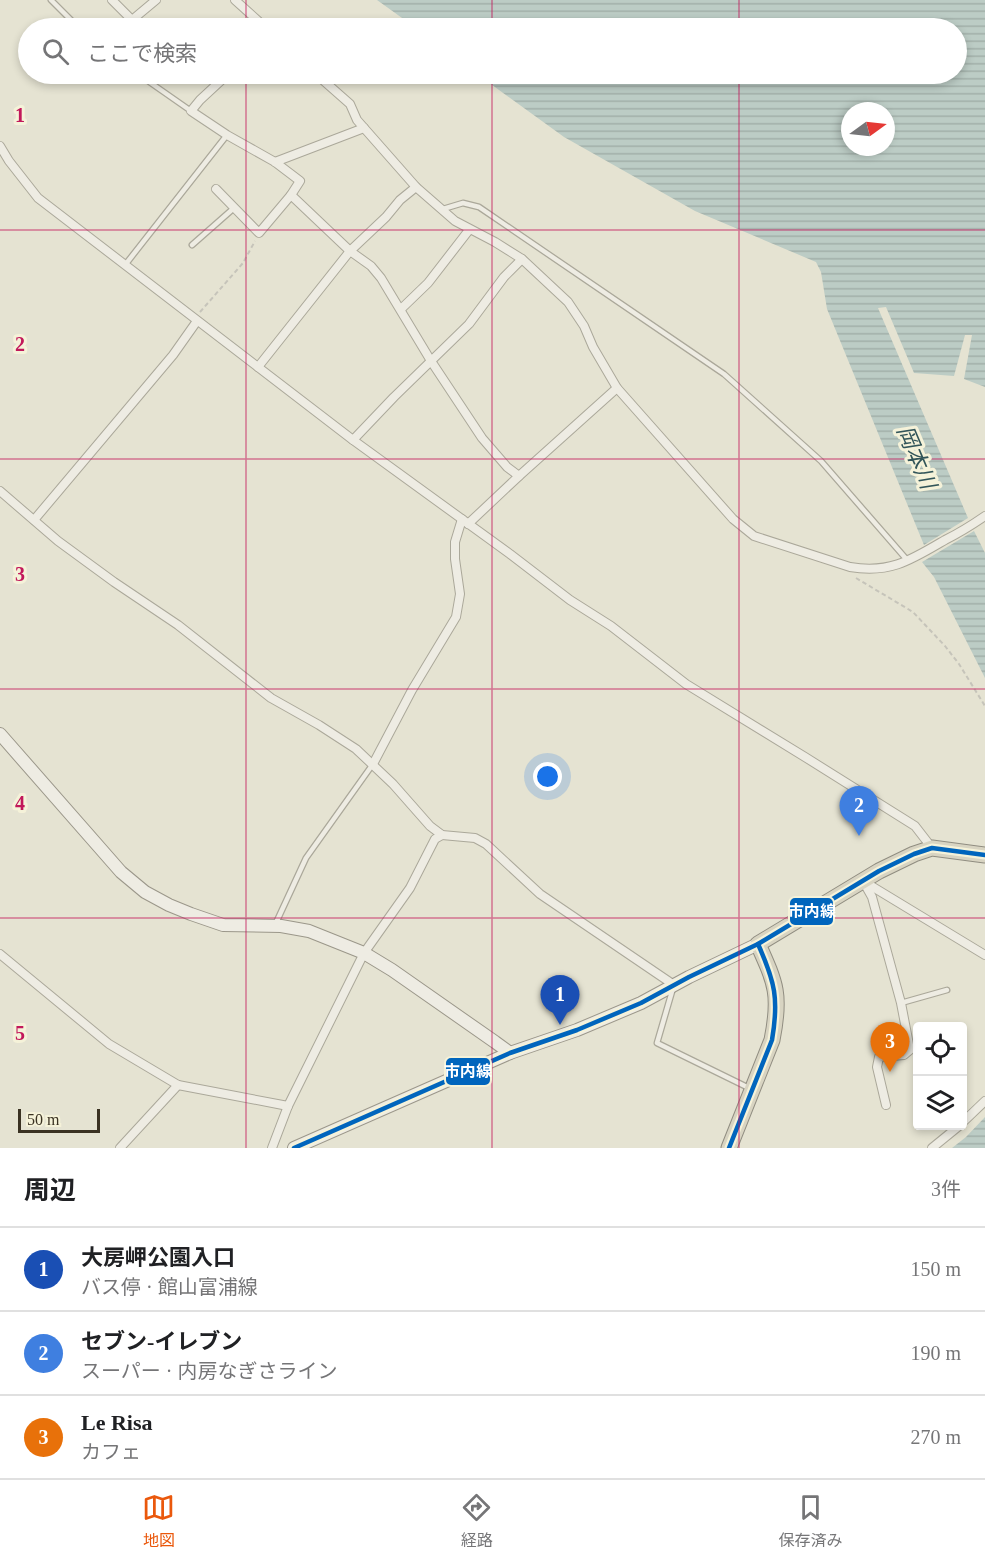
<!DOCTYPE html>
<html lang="ja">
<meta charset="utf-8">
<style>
:root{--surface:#fff;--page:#f2f2f2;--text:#202124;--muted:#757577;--line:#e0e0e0;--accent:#ea580c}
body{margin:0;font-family:"Times New Roman","Noto Sans JP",serif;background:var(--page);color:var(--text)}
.controls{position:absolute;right:18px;bottom:18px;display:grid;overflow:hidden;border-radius:6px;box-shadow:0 3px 9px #0003}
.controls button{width:54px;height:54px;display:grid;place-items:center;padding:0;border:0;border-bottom:2px solid var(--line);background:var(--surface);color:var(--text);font:30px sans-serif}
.compass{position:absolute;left:841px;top:102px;width:54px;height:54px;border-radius:50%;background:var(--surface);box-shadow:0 3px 9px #0003;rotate:75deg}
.scale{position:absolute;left:18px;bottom:15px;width:82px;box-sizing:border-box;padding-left:6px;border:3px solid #3a3222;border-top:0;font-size:16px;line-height:21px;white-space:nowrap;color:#3a3222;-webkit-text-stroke:4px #f5f2d9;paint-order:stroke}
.you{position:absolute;left:548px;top:777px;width:21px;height:21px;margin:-15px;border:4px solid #fff;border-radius:50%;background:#1a73e8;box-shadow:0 0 0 9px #1a73e833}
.badge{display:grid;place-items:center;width:39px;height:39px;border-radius:50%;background:var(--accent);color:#fff;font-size:20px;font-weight:700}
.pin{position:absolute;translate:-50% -50px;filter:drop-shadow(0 2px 3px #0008)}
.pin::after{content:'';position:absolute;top:32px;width:21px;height:18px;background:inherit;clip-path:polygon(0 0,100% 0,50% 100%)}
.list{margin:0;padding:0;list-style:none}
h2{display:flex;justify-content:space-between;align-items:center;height:78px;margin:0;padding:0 24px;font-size:26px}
h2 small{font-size:20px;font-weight:400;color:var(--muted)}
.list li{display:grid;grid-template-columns:39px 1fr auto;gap:18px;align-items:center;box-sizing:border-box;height:84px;padding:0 24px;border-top:2px solid var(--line)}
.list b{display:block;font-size:22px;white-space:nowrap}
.list p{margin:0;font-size:20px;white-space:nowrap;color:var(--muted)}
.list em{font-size:20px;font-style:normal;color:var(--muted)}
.icon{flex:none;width:33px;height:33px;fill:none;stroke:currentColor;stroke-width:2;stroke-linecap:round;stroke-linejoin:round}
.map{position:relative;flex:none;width:985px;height:1148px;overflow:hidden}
.search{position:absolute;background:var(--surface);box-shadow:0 3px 9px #0003;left:18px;right:18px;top:18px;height:66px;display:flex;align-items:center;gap:15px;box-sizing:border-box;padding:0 21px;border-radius:33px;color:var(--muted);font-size:22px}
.sheet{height:330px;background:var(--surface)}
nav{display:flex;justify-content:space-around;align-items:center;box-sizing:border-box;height:84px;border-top:2px solid var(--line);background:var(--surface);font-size:16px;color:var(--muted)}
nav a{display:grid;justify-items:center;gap:3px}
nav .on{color:var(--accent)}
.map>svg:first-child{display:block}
.water{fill:url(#water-rules);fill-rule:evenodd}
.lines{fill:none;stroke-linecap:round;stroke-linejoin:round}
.lane-casing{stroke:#aba89a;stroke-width:7}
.street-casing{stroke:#aba89a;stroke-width:10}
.secondary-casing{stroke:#9b978a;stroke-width:14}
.highway-casing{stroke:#908d81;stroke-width:17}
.path{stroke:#c6c4ba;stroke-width:2;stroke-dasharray:4.5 3;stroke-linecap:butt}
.lane{stroke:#eeece3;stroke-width:4.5}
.street{stroke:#eeece3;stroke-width:8}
.secondary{stroke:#eeece3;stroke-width:12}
.highway{stroke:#d8d4c2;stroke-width:15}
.bus-1-casing{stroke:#f5f2d9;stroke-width:9}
.bus-1{stroke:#0065bd;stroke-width:4.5}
.grid{fill:none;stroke:#c2185b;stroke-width:1.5;stroke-opacity:0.55}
.labels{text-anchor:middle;stroke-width:6;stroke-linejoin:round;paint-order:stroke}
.water-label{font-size:22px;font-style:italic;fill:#325559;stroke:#f5f2d9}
.grid-label{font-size:20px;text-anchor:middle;font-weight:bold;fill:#c2185b;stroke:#f5f2d9;stroke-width:6;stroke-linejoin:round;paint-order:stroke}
.line-badge{stroke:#f5f2d9;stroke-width:2}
.badge-label{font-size:16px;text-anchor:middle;font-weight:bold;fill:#fff}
</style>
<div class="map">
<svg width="985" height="1148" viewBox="0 0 985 1148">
<defs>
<pattern id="water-rules" width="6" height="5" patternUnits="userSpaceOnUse" patternTransform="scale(1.5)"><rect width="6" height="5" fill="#bcccc5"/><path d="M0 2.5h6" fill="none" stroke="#a2b0a9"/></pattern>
</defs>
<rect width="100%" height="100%" fill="#e5e3d2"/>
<g class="water">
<path d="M377 0H985V387L964 379 972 335H965L954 376 914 373 886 307 878 308 968 518 924 545 827 309 821 272 816 262 695 211 564 137 477 74H956V28H416ZM850 111H886V147H850Z"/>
<path d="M974 531 985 553V678L934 577 922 562Z"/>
<path d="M985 1117V1148H952L966 1137Z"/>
</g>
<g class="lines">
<g class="lane-casing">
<g id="lane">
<path d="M51 0 79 28"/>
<path d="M138 74 191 111"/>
<path d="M443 209 463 203 479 207 724 374 821 461 908 561"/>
<path d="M192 245 234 208"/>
<path d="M125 265 227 135"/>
<path d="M275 925 306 858 373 764"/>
<path d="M673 988 657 1043 749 1088"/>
<path d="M901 1003 947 990"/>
</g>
</g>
<g class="street-casing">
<g id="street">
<path d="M112 0 132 20 156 0"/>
<path d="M235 0 266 28"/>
<path d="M228 74 200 100 191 111 227 135 275 162 300 181 291 195 350 251 371 266 381 278 431 361 482 438 507 467 519 476"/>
<path d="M316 74 350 104 357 120 416 187 455 221 495 242 522 259 568 302 584 326 593 347 617 388 733 519 754 536 850 567C890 574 911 560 945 540 959 533 972 525 985 516"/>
<path d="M0 146 9 161 38 198 353 440 510 554 570 600 611 626 686 684 805 757 915 826 932 848"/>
<path d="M275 162 364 128"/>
<path d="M216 189 259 233 291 195"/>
<path d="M401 309 428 283 469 230"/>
<path d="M258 367 350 251 386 217 400 200 416 187"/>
<path d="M353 440 394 397 469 324 504 277 522 259"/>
<path d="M0 491 58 541 114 582 178 625 271 698 319 725 356 749 393 784 430 826 442 835 475 838 486 844 540 894 674 985"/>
<path d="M34 520 173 355 197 321"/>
<path d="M468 524 519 476 617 388"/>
<path d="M373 764 412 690 456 617 460 594 455 559V542L462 519"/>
<path d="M863 881 872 897 901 1003 910 1050 904 1055 879 1057 877 1067 886 1105"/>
<path d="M863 881 985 955"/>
<path d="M0 954 109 1044 178 1085 288 1106"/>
<path d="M962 1123 985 1101"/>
<path d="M120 1148 178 1085"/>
<path d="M272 1148 288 1106 364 953 410 888 435 839 442 835"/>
<path d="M932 1148 959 1126"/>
</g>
</g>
<g class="secondary-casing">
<g id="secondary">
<path d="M0 734 121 872 145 892 169 905 191 914 223 925 281 926 309 931 364 953 392 970 495 1042 510 1053"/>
<path d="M294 1148 510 1053 577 1030 641 1003 689 977 758 944"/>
</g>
</g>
<g class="highway-casing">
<path id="highway" d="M729 1148 772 1040C781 995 776 984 758 944L879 871 914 854 932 848 985 855"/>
</g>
<g class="path">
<path d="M200 312 243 263 255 241"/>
<path d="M856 578 913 612 945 646 959 664 985 706"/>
</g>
<use href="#lane" class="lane"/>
<use href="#street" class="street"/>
<use href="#secondary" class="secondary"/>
<use href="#highway" class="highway"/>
<g class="bus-1-casing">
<g id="bus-1">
<path d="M294 1148 510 1053 577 1030 641 1003 689 977 758 944 879 871 914 854 932 848 985 855"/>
<path d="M729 1148 772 1040C779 999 775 982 758 944"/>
</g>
</g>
<use href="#bus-1" class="bus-1"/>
</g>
<path class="grid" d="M246 0V28M492 0V28M739 0V28M246 74V1148M492 74V1148M739 74V1148M0 230H985M0 459H985M0 689H985M0 918H985"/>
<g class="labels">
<g class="water-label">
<text transform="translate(917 457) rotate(67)" y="8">岡本川</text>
</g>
</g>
<g class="grid-label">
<text x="20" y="122">1</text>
<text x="20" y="351">2</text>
<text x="20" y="581">3</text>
<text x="20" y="810">4</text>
<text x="20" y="1040">5</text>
</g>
<g class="line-badge">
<rect x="789" y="897" width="45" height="29" rx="6" fill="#0065bd"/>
<rect x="445" y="1057" width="46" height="29" rx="6" fill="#0065bd"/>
</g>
<g class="badge-label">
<text x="812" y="917">市内線</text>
<text x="468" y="1077">市内線</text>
</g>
</svg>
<div class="controls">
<button><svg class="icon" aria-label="locate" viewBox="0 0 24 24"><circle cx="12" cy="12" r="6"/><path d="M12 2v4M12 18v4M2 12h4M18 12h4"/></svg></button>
<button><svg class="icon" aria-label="layers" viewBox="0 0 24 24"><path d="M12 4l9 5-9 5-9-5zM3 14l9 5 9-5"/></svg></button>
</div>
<svg class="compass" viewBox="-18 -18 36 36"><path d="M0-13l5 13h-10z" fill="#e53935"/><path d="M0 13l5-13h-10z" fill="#757577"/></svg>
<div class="scale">50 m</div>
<div class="you"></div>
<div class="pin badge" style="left:560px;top:1025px;background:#1a4fb4">1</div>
<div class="pin badge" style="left:859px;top:836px;background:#3f7fe0">2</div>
<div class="pin badge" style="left:890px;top:1072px;background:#e8710a">3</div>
<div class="search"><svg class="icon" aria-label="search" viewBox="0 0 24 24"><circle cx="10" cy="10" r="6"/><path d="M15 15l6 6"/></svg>ここで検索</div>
</div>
<section class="sheet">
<h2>周辺<small>3件</small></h2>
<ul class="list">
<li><span class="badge" style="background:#1a4fb4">1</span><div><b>大房岬公園入口</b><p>バス停 · 館山富浦線</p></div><em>150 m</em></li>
<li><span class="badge" style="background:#3f7fe0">2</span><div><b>セブン-イレブン</b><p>スーパー · 内房なぎさライン</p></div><em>190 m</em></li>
<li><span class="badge" style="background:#e8710a">3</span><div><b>Le Risa</b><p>カフェ</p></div><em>270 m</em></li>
</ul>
</section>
<nav>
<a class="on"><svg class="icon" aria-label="map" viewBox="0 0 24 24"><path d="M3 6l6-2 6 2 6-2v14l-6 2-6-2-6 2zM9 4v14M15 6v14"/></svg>地図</a>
<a><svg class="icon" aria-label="directions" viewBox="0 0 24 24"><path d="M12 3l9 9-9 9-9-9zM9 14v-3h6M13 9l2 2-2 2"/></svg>経路</a>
<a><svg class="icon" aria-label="saved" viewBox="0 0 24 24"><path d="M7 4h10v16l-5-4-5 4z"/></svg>保存済み</a>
</nav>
